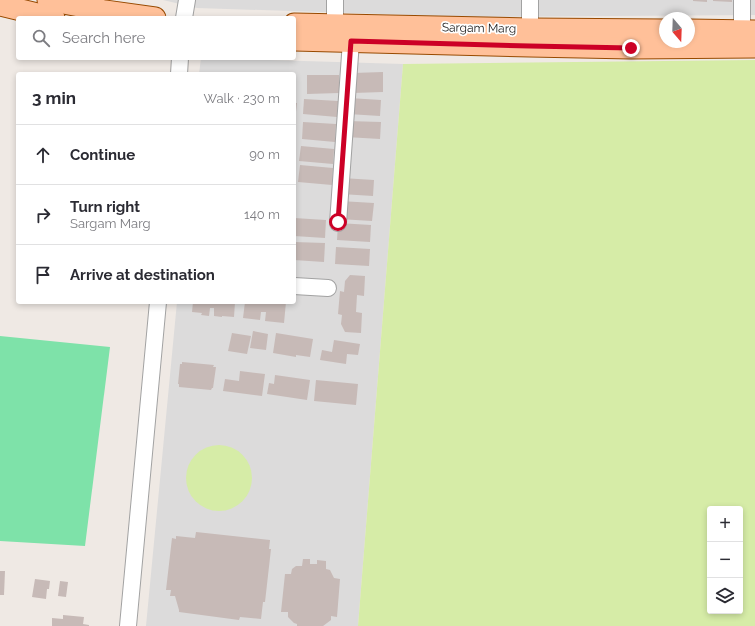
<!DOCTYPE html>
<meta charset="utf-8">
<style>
:root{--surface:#fff;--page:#f7f7f7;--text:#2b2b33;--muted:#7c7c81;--line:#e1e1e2}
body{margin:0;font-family:Raleway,sans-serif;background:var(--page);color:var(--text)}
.controls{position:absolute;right:12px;bottom:12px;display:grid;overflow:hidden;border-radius:4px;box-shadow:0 2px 6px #0003}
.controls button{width:36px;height:36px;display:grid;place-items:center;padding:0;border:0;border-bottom:1px solid var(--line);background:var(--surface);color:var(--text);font:20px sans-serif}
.compass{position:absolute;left:659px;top:12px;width:36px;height:36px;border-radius:50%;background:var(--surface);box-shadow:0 2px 6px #0003;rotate:161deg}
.stop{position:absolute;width:12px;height:12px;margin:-9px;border:3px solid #cc0026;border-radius:50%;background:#fff}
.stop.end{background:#cc0026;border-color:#fff;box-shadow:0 1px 4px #0008}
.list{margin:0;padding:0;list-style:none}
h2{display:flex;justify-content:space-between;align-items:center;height:52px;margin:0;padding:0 16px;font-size:17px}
h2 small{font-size:13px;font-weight:400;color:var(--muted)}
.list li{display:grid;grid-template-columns:26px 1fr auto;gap:12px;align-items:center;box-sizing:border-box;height:60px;padding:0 16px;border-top:1px solid var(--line)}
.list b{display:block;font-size:15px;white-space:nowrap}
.list p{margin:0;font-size:13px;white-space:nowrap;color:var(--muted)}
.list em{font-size:13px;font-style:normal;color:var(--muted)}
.icon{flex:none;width:22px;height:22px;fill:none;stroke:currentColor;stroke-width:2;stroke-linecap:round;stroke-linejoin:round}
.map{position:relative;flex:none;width:755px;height:626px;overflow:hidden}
.search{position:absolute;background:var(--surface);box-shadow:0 2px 6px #0003;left:16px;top:16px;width:280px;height:44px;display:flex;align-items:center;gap:10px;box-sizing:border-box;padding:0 14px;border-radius:4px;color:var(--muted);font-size:15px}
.panel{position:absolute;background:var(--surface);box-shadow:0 2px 6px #0003;left:16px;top:72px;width:280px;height:232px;border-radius:4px}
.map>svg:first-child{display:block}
.residential{fill:#dcdbdb}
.grass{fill:#d6eca7;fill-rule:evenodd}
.pitch{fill:#7ee2a9}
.building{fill:#c7bab7}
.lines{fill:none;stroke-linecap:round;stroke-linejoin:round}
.minor-casing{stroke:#a2a2a2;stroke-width:18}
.major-casing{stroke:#984a00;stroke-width:23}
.minor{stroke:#fff;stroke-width:16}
.major{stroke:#ffc099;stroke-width:21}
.route{stroke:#cc0026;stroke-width:5}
.labels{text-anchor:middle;stroke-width:3.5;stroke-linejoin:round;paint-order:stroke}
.street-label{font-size:12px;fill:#1e1e1e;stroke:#fff}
</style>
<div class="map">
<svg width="755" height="626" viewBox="0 0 755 626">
<rect width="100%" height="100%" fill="#efe9e4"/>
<g class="residential">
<path d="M163 0H755V15L472 17 197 8Z"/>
<path d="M201 58 403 64 358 626H146L177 302H294V74H199Z"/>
</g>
<g class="grass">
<path d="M755 60V626H358L403 64ZM710 509H740V611H710Z"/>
<circle cx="219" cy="478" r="33"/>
</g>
<path class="pitch" d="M0 336 110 347 85 546 0 541Z"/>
<g class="building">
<path d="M693 0H707V2L693 1Z"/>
<path d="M713 0H732V2L713 1Z"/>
<path d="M383 72V92L353 93V73Z"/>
<path d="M307 75H339V93L307 94Z"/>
<path d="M349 98 381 100 380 116 348 114Z"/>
<path d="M304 99 338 101 337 117 303 114Z"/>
<path d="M294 103H297L295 120H294Z"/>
<path d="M347 121 381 122 380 139 346 137Z"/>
<path d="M303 122 336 124 335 142 302 139Z"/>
<path d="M301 146 334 149 333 164 299 161Z"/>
<path d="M300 165 333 168 332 185 298 182Z"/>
<path d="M342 178 374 180 373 196 341 194Z"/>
<path d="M340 201 374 203 372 221 339 219Z"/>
<path d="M294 218 326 220 325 238 294 236Z"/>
<path d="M338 223 371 225 370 242 337 240Z"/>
<path d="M294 242 325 243 324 262 294 260Z"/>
<path d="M336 247 370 249 369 266 335 264Z"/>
<path d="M350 275 365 276 364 296 357 295 356 312 362 313 361 333 345 332 341 324 342 315 338 314 340 291 344 292 345 281Z"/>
<path d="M193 302H235L234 317 222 316V317L214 316V308H210L209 316 201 315 202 313 192 312Z"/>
<path d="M245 302H286L284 323 265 321 266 312H261L260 320 243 318Z"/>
<path d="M253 331 268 334 266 350 250 348Z"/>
<path d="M232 333 251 336 247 354 228 351Z"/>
<path d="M276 333 313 339 310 357 296 355V357L273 353Z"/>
<path d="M334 340 360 344 358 355 347 354 346 364 320 360 322 350 332 352Z"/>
<path d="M182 362 214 365 213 367H216L213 388H212L211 390 179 387V384H178L180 364H182Z"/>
<path d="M240 371 265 374 262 396 223 391 225 379 239 381Z"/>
<path d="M275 375 310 380 307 400 267 394 269 383 274 384Z"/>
<path d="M316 380 358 384 356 405 314 401Z"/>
<path d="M196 532 270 540 269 549H271L265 602H263L261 619 240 617 239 620 179 612V610L175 596H170L171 590H166L172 538 176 539V536L195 538Z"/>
<path d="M303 559H310V564H317V560L326 561V569L330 570 334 578 340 579 337 617 331 616V620L323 626H297V624L294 623 288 617V612H281L285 574H291L292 569 296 566H302Z"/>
<path d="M0 571H5L4 595H0Z"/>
<path d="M35 579 50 581 49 589H47L46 599 32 597Z"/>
<path d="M60 581 68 582 66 597 58 596Z"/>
<path d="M63 615 84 617 83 624 89 625V626H52V618L63 619Z"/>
</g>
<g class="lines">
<g class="minor-casing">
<g id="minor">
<path d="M335 0V25"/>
<path d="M184 18 187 0"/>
<path d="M530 29V0"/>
<path d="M742 31V0"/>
<path d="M179 74 180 58"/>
<path d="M338 223 351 41"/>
<path d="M294 286 328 288"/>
<path d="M128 626 158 302"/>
</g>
</g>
<g class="major-casing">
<g id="major">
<path d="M48 0 105 11 155 18"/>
<path d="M0 5 54 18"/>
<path d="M294 24 530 29 665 30"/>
<path d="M689 30 755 31"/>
<path d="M294 40 530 46 631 48 755 47"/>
</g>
</g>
<use href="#minor" class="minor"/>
<use href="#major" class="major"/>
</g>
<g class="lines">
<path class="route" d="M338 222 351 41 530 46 631 48"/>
</g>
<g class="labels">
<g class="street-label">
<text transform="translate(479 28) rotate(1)" y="4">Sargam Marg</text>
</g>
</g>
</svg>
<div class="controls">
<button>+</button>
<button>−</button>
<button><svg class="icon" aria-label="layers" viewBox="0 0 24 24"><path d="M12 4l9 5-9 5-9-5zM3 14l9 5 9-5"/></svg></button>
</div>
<svg class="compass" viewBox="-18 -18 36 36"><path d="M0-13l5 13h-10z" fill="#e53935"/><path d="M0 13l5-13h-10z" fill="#7c7c81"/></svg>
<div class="stop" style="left:338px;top:222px"></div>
<div class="stop end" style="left:631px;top:48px"></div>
<div class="search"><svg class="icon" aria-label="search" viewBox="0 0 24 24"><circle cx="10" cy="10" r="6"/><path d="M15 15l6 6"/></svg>Search here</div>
<section class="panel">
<h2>3 min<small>Walk · 230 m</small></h2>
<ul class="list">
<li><svg class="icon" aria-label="ahead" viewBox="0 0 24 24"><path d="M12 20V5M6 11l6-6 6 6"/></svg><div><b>Continue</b></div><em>90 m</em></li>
<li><svg class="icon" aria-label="right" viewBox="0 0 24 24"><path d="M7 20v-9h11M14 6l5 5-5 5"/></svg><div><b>Turn right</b><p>Sargam Marg</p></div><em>140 m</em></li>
<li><svg class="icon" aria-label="arrive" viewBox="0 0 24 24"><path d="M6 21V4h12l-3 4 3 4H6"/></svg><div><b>Arrive at destination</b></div></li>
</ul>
</section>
</div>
